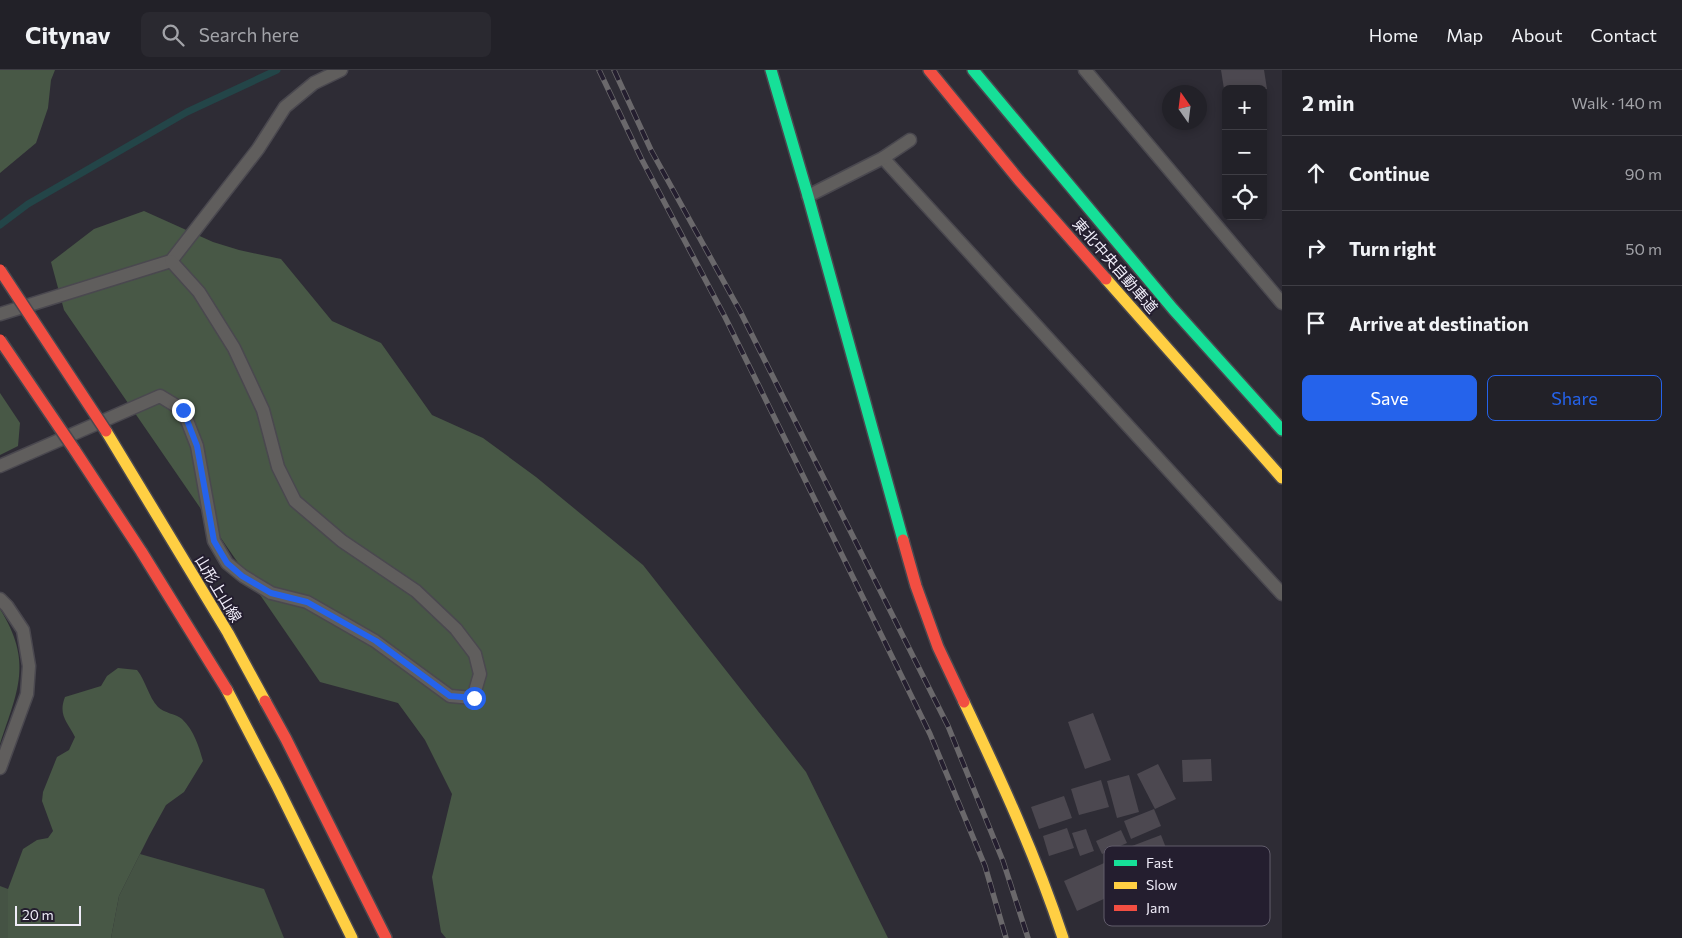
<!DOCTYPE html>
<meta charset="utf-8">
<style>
:root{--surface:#222128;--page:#2a2930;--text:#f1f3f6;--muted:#a2a3a8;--line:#3f3e45;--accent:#2563eb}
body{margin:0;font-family:Commissioner,"Noto Sans JP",sans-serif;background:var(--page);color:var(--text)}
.controls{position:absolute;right:15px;top:15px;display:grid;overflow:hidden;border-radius:8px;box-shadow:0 2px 8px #0003}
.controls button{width:45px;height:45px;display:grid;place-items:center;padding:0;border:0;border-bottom:1px solid var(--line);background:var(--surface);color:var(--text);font:25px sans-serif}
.compass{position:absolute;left:1162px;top:15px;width:45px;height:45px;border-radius:50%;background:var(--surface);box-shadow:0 2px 8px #0003;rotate:346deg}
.scale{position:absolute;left:15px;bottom:12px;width:66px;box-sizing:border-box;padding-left:5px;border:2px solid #efecf8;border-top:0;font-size:14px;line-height:18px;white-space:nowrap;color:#efecf8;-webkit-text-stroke:4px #241e2f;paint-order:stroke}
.stop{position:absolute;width:15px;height:15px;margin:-11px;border:4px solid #2563eb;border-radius:50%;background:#fff}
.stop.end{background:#2563eb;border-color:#fff;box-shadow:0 1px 5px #0008}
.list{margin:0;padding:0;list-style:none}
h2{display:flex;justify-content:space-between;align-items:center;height:65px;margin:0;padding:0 20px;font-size:21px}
h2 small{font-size:16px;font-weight:400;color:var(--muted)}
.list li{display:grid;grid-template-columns:32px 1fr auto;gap:15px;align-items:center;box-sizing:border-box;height:75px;padding:0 20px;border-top:1px solid var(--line)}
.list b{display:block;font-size:19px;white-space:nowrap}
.list em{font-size:16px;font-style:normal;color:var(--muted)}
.actions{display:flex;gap:10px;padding:15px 20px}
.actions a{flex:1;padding:11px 0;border:1px solid var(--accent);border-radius:8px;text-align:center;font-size:18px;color:var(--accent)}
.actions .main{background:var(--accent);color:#fff}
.icon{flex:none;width:28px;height:28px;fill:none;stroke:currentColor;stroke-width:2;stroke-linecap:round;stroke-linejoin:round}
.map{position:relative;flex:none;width:1282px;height:868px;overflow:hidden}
header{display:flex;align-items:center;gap:30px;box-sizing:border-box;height:70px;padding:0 25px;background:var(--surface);border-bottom:1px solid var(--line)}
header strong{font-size:24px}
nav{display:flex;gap:28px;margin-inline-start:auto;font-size:18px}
.search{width:350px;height:45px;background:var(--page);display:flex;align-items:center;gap:12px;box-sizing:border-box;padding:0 18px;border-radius:8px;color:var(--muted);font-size:19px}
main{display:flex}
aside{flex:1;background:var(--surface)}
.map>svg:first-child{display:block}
.green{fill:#455344}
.forest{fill:#485846}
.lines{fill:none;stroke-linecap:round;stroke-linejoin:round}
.stream{stroke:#234548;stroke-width:7}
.building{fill:#4c4850}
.lane-casing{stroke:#4a484f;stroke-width:15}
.fast-casing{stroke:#4a484f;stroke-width:14}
.slow-casing{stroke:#4a484f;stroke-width:14}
.jam-casing{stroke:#4a484f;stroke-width:14}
.lane{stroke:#605e5d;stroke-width:12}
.fast{stroke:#16e098;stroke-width:11}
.slow{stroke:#ffcf43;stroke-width:11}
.jam{stroke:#f24e42;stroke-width:11}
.rail-casing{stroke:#6a686b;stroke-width:5.5}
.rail{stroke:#241e2f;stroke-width:4;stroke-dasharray:11;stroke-linecap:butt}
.jam-bridge-casing{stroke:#4a484f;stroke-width:14;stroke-linecap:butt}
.jam-bridge{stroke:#f24e42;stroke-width:11}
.route{stroke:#2563eb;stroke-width:6}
.labels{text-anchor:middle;stroke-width:4;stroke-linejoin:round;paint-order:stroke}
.street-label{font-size:15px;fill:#efecf8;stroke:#241e2f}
.key{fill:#241e2f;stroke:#615c6b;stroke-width:1}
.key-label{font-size:14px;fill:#efecf8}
</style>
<header>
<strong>Citynav</strong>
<div class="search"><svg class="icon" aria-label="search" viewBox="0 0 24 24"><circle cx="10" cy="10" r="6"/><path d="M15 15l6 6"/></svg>Search here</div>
<nav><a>Home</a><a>Map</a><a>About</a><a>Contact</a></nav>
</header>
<main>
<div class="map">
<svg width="1282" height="868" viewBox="0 0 1282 868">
<rect width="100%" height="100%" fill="#2e2c35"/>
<g class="green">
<path d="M140 784 264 819 284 868H111L119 826Z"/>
<path d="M0 816 8 819V868H0Z"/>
</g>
<g class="forest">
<path d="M0 0H55L51 10 48 38 36 73 0 103Z"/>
<path d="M144 141 213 172 239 180 281 189 332 251 381 273 432 345 483 368 536 407 643 495 806 702 888 868H446L441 862 432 807 452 724 425 670 398 633 320 612 64 240 51 192 94 159Z"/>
<path d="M0 323 20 353 18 376 0 385Z"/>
<path d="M0 539C33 592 18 620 0 674Z"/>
<path d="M118 598 137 600C146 611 148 626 158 637 164 643 176 644 182 649 194 660 199 677 203 691L184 722 166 735 149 766 119 826 111 868H8V819L23 779 37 770 48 768 53 761 42 731 43 722 57 687 69 680 75 667C67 651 58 645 65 627L101 616 107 606Z"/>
</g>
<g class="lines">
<path class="stream" d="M0 155 28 134 187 42 277 0"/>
</g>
<g class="building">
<path d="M1221 0H1264L1267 19H1224Z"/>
<path d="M1093 643 1111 690 1085 699 1068 652Z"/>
<path d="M1211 689 1212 711 1183 712 1182 690Z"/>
<path d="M1158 694 1176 729 1155 739 1137 704Z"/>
<path d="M1129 705 1139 742 1117 748 1107 711Z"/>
<path d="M1101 710 1109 737 1079 745 1071 719Z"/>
<path d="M1064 726 1072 748 1039 759 1031 737Z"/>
<path d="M1154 739 1161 756 1131 769 1124 751Z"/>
<path d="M1067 758 1074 778 1049 786 1043 766Z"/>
<path d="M1086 759 1094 781 1080 786 1072 763Z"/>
<path d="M1121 760 1127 773 1102 784 1096 771Z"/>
<path d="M1161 765 1173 796 1144 808 1132 776Z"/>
<path d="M1122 785 1135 815 1077 841 1064 811Z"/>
</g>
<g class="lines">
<g class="lane-casing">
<g id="lane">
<path d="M1085 0 1282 233"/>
<path d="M883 88 1282 524"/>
<path d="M808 126 883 88 910 70"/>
<path d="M0 244 171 191 258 79 285 37 314 13 341 0"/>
<path d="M0 396 160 326 183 340 197 376 214 471 227 493 243 506 271 523 307 532 375 571 450 626 473 628 480 604 475 584 456 559 416 521 342 471 295 431 278 397 263 340 234 278 199 222 171 191"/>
<path d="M0 529 7 536 23 560 29 596 27 624 0 698"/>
</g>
</g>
<g class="fast-casing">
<g id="fast">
<path d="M771 0 808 126 903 470"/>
<path d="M973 0 1173 239 1282 360"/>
</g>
</g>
<g class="slow-casing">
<g id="slow">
<path d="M1106 209 1282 408"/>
<path d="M106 361 228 563 265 631"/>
<path d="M227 620 277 716 352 868"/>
<path d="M964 632C1001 710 1036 786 1063 868"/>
</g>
</g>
<g class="jam-casing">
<g id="jam">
<path d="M929 0 1019 110 1106 209"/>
<path d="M74 379 141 481 227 620"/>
<path d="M903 470 916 516 938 577 964 632"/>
<path d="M265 631 286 669 386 868"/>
</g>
</g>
<use href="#lane" class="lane"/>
<use href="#fast" class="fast"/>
<use href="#slow" class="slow"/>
<use href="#jam" class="jam"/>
<g class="rail-casing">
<g id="rail">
<path d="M599 0 641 88 725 247 930 664 985 796 1006 868"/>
<path d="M614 0 651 80 740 241 948 656 1003 791 1028 868"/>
</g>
</g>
<use href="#rail" class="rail"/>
<g class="jam-bridge-casing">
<g id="jam-bridge">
<path d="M0 200 106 361"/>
<path d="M0 270 74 379"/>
</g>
</g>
<use href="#jam-bridge" class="jam-bridge"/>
</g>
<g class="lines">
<path class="route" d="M183 340 197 376 214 471 227 493 242 506 271 523 307 532 376 571 450 626 474 628"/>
</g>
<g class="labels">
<g class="street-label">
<text transform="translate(1115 196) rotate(49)" y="5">東北中央自動車道</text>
<text transform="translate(218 519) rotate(59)" y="5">山形上山線</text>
</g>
</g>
<rect x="1104" y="776" width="166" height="80" rx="8" class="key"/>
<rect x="1114" y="790" width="23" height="6" fill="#16e098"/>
<rect x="1114" y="812" width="23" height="7" fill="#ffcf43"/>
<rect x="1114" y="835" width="23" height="6" fill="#f24e42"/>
<g class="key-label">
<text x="1146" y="798">Fast</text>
<text x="1146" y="820">Slow</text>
<text x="1146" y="843">Jam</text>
</g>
</svg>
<div class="controls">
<button>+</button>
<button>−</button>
<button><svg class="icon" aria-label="locate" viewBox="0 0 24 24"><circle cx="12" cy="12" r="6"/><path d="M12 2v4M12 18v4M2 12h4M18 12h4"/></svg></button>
</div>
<svg class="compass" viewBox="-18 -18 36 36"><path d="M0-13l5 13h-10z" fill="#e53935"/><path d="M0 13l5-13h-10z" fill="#a2a3a8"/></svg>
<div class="scale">20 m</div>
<div class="stop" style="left:474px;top:628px"></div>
<div class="stop end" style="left:183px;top:340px"></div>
</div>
<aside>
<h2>2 min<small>Walk · 140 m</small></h2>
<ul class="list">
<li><svg class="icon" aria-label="ahead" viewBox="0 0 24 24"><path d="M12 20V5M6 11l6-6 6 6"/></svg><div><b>Continue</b></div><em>90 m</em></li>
<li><svg class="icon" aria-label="right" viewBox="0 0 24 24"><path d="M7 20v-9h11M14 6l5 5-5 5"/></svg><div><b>Turn right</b></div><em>50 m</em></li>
<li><svg class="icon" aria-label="arrive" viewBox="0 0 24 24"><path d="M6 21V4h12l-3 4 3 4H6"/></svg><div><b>Arrive at destination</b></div></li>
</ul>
<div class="actions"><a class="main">Save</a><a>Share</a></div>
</aside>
</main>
